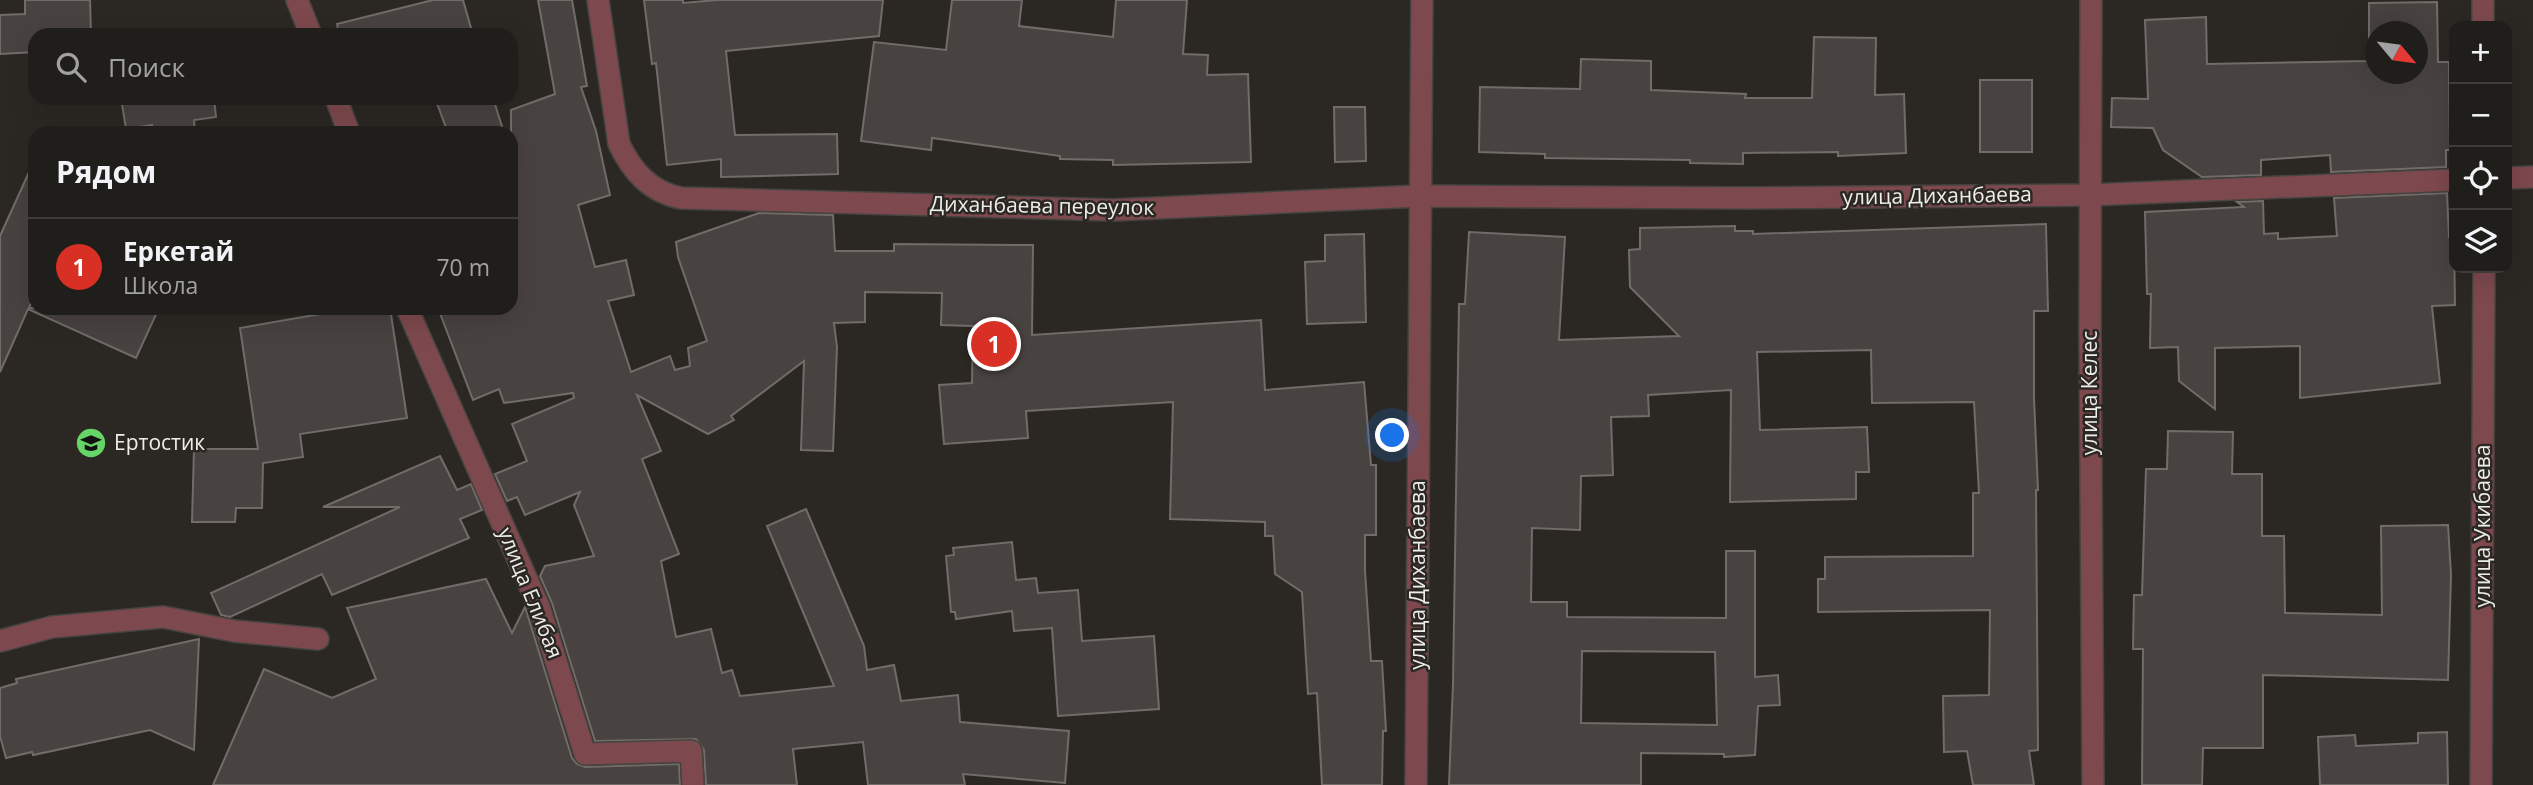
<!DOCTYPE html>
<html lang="ru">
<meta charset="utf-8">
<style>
:root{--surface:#201e1b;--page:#282724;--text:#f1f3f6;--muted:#a2a2a3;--line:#3d3c3a;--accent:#d93025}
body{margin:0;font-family:"Open Sans",sans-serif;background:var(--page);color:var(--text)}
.controls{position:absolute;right:21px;top:21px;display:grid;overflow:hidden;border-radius:14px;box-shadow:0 7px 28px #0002}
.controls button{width:63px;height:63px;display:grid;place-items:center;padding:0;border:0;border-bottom:2px solid var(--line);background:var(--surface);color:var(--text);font:35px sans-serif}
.compass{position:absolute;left:2365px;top:21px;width:63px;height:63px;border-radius:50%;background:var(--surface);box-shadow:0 7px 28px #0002;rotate:119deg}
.you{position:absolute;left:1393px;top:436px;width:24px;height:24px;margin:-18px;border:5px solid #fff;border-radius:50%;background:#1a73e8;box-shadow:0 0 0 10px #1a73e833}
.badge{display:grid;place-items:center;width:46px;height:46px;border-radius:50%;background:var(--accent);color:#fff;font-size:23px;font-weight:700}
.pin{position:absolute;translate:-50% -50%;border:4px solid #fff;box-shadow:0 2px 7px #0006}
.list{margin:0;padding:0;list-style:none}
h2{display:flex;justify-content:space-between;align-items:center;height:91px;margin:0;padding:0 28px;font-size:30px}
h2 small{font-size:23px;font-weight:400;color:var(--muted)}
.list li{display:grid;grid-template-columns:46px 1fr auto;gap:21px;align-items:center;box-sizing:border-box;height:98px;padding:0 28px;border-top:2px solid var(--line)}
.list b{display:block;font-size:26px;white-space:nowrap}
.list p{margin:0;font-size:23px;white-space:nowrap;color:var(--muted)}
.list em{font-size:23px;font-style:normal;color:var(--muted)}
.icon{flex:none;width:38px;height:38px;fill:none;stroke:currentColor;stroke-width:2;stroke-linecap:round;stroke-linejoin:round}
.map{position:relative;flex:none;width:2533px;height:785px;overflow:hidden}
.search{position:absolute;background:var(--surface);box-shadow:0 7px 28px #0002;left:28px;top:28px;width:490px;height:77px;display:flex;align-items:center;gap:18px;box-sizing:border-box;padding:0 24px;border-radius:21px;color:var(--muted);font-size:26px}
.panel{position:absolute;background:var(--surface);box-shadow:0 7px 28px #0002;left:28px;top:126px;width:490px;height:189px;border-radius:21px}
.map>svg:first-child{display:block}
.building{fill:#484240;stroke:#726c69;stroke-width:2;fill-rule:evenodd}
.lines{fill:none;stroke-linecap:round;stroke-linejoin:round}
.street-casing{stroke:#464440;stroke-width:24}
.street{stroke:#7d494e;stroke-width:21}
.labels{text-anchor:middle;stroke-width:5;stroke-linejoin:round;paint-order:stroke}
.street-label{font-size:21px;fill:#eeede9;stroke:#2b2824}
.poi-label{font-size:21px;fill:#eeede9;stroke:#2b2824;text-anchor:start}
</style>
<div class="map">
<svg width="2533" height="785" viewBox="0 0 2533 785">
<rect width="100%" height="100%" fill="#2b2824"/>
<g class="building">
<path d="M25 0H90L91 35H35V52L0 54V15L25 14Z"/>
<path d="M433 0H463L473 35H339L337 24Z"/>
<path d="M538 0H572L587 86 581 87 596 131 610 195 578 205 595 267 626 260 634 295 608 301 631 372 670 356 675 370 690 366 688 348 707 341 678 257 676 242 759 213 833 215 835 251H894V244L1033 245 1032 335 1261 320 1265 390 1364 382 1371 465H1376V535H1365V571L1371 661H1382L1386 731H1383L1382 785H1322L1317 693 1308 694 1302 592 1275 574 1273 536H1265V522L1170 519 1173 402 1026 411 1028 438 944 444 939 385 972 383 973 326 941 325 942 293 865 292V322L834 323 837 347 833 451 801 450 804 361 731 416 734 420 708 434 637 395 661 451 642 459 679 554 661 561 676 637 711 629 722 673 732 670 740 696 834 686 767 526 806 509 864 646 867 670 894 665 901 701 958 695 960 722 1069 731 1065 783 963 774 965 785H868L863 742 793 749 797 785H706L704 750 696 739 595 741 552 603 540 576 545 566 594 556 574 505 580 492 525 515 517 497 507 501 495 474 527 461 512 424 574 398 573 393 504 403 499 389 473 400 438 308H511V110L555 94Z"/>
<path d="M644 0H683V3L717 0H883L879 36 726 51 735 135 837 134 838 174 721 177V159L667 165 656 63 652 64Z"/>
<path d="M952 0H1022L1019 26 1113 37 1116 0H1187L1183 54 1208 55 1207 75 1248 74 1251 162 1113 165V160L1060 159V156L932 138 931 150 861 141 874 42 946 50Z"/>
<path d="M2437 2 2438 62H2449L2450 150H2446V167L2331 172 2330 155 2261 160V175L2202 177 2163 150 2153 128 2111 127 2112 98 2148 99 2145 20 2206 17 2207 64 2369 61V3ZM2376 32H2418V74H2376Z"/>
<path d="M1814 37 1876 38 1875 95 1904 94 1906 153 1838 156V152L1743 153V164L1690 163V160L1545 158V154L1479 152 1480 87 1580 89 1581 59 1651 61V90L1746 94 1745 98H1812Z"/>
<rect x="1980" y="80" width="52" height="72"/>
<path d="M121 98H214L216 117 194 120 195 133H152V125L126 129Z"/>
<path d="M435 98H493L504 133H448Z"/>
<path d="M1334 107H1365L1366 161 1335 162Z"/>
<path d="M35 159V294L29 308H159L136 358 28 309 0 372V236Z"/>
<path d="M2447 193 2449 237H2454L2455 305 2432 306 2440 383 2300 398V346L2215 348V409L2179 381 2178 347 2150 348 2151 294H2147L2145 212 2244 207 2237 202 2263 201 2264 234 2278 233V239L2337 236 2334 198Z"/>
<path d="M2046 224 2048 311H2034V398L2038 490H2036L2038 750 2029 751 2034 785H1973L1967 751 1944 752 1943 696 1989 695 1990 610 1818 612V579H1825V557L1973 556V493H1979L1974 402 1872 403 1871 350 1757 352 1760 430 1867 427 1869 472H1856V499L1730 502 1731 390 1648 395 1649 416 1611 417 1613 475 1581 476 1580 530 1532 528 1531 602H1567V617L1726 618V551H1755V677L1778 675 1780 705 1758 706 1755 755 1724 757V754L1641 753V785H1449L1453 683 1459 304H1465L1469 232 1565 237 1559 340 1679 336 1630 287 1629 250 1640 249V228L1735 226V231H1753V234ZM1582 651 1715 652 1717 725 1581 723Z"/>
<path d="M1364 234 1366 322 1307 324 1305 262 1325 261V235Z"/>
<path d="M355 308H390L407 418 300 434 303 457 263 463 262 508H236L235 522H192L194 449H258L240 328Z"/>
<path d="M2168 431 2233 432 2232 474H2262V536H2284L2285 613 2382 615 2381 526 2448 525 2451 575 2448 680 2263 675V748H2203L2202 785H2142L2143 649H2133L2134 595H2142L2146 469H2167Z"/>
<path d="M440 456 457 490 471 484 482 510 460 519 469 538 332 595 322 574 230 617 221 615 211 593 400 507H323Z"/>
<path d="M1012 542 1016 580 1036 578 1038 593 1078 590 1082 641 1154 636 1159 709 1058 716 1052 628 1014 631 1012 611 956 619 955 612H951L946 556 954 555 953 548Z"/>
<path d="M486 579 512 633 525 607 572 758 577 764 585 767 679 764 680 785H213L264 669 332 698 376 679 347 608Z"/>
<path d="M199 639 194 750 150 730 33 755 32 752 6 758 0 736V688L17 683 16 679Z"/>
<path d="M2447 732 2448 785H2320L2318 737 2355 735 2356 746 2418 743V733Z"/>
</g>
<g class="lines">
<g class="street-casing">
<g id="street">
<path d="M297 0 311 35"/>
<path d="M598 0 619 144C632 171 650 192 681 198L1113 210 1420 196 1746 198 2089 195 2454 180"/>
<path d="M2091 0 2090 330 2093 785"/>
<path d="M2483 0V26"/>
<path d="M336 98 349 133"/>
<path d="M2507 178 2533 177"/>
<path d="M407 308 539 607 585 754 691 751 693 785"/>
<path d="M0 641 52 627 163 617 234 631 318 639"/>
<path d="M1416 785 1422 0"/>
<path d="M2481 785 2484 268"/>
</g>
</g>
<use href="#street" class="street"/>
</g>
<defs>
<g id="school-disc" transform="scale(1.575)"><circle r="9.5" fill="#66d466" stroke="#2b2824"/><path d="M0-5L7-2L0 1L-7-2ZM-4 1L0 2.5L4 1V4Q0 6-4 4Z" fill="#111"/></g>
</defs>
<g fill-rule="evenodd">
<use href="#school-disc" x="91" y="443"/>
</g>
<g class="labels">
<g class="street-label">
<text transform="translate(1937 196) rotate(-1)" y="7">улица Диханбаева</text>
<text transform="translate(1042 206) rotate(1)" y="7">Диханбаева переулок</text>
<text transform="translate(2090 393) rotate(-90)" y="7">улица Келес</text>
<text transform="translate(2483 526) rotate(-90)" y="7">улица Укибаева</text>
<text transform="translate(1418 575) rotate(-90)" y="7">улица Диханбаева</text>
<text transform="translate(530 593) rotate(68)" y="7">улица Елибая</text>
</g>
<g class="poi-label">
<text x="114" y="450">Ертостик</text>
</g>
</g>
</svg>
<div class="controls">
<button>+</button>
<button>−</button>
<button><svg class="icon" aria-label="locate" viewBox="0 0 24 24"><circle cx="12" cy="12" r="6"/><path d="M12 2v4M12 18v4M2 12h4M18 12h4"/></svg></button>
<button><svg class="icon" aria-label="layers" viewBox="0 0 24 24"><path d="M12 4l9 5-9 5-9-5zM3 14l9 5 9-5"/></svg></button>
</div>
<svg class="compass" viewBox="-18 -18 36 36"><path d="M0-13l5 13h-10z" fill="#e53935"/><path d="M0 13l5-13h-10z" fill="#a2a2a3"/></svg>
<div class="you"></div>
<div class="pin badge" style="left:994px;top:344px">1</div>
<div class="search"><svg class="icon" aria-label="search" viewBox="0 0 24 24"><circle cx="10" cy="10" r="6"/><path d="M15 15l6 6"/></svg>Поиск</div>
<section class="panel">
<h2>Рядом<small></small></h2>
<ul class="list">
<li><span class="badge">1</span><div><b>Еркетай</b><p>Школа</p></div><em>70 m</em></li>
</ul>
</section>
</div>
